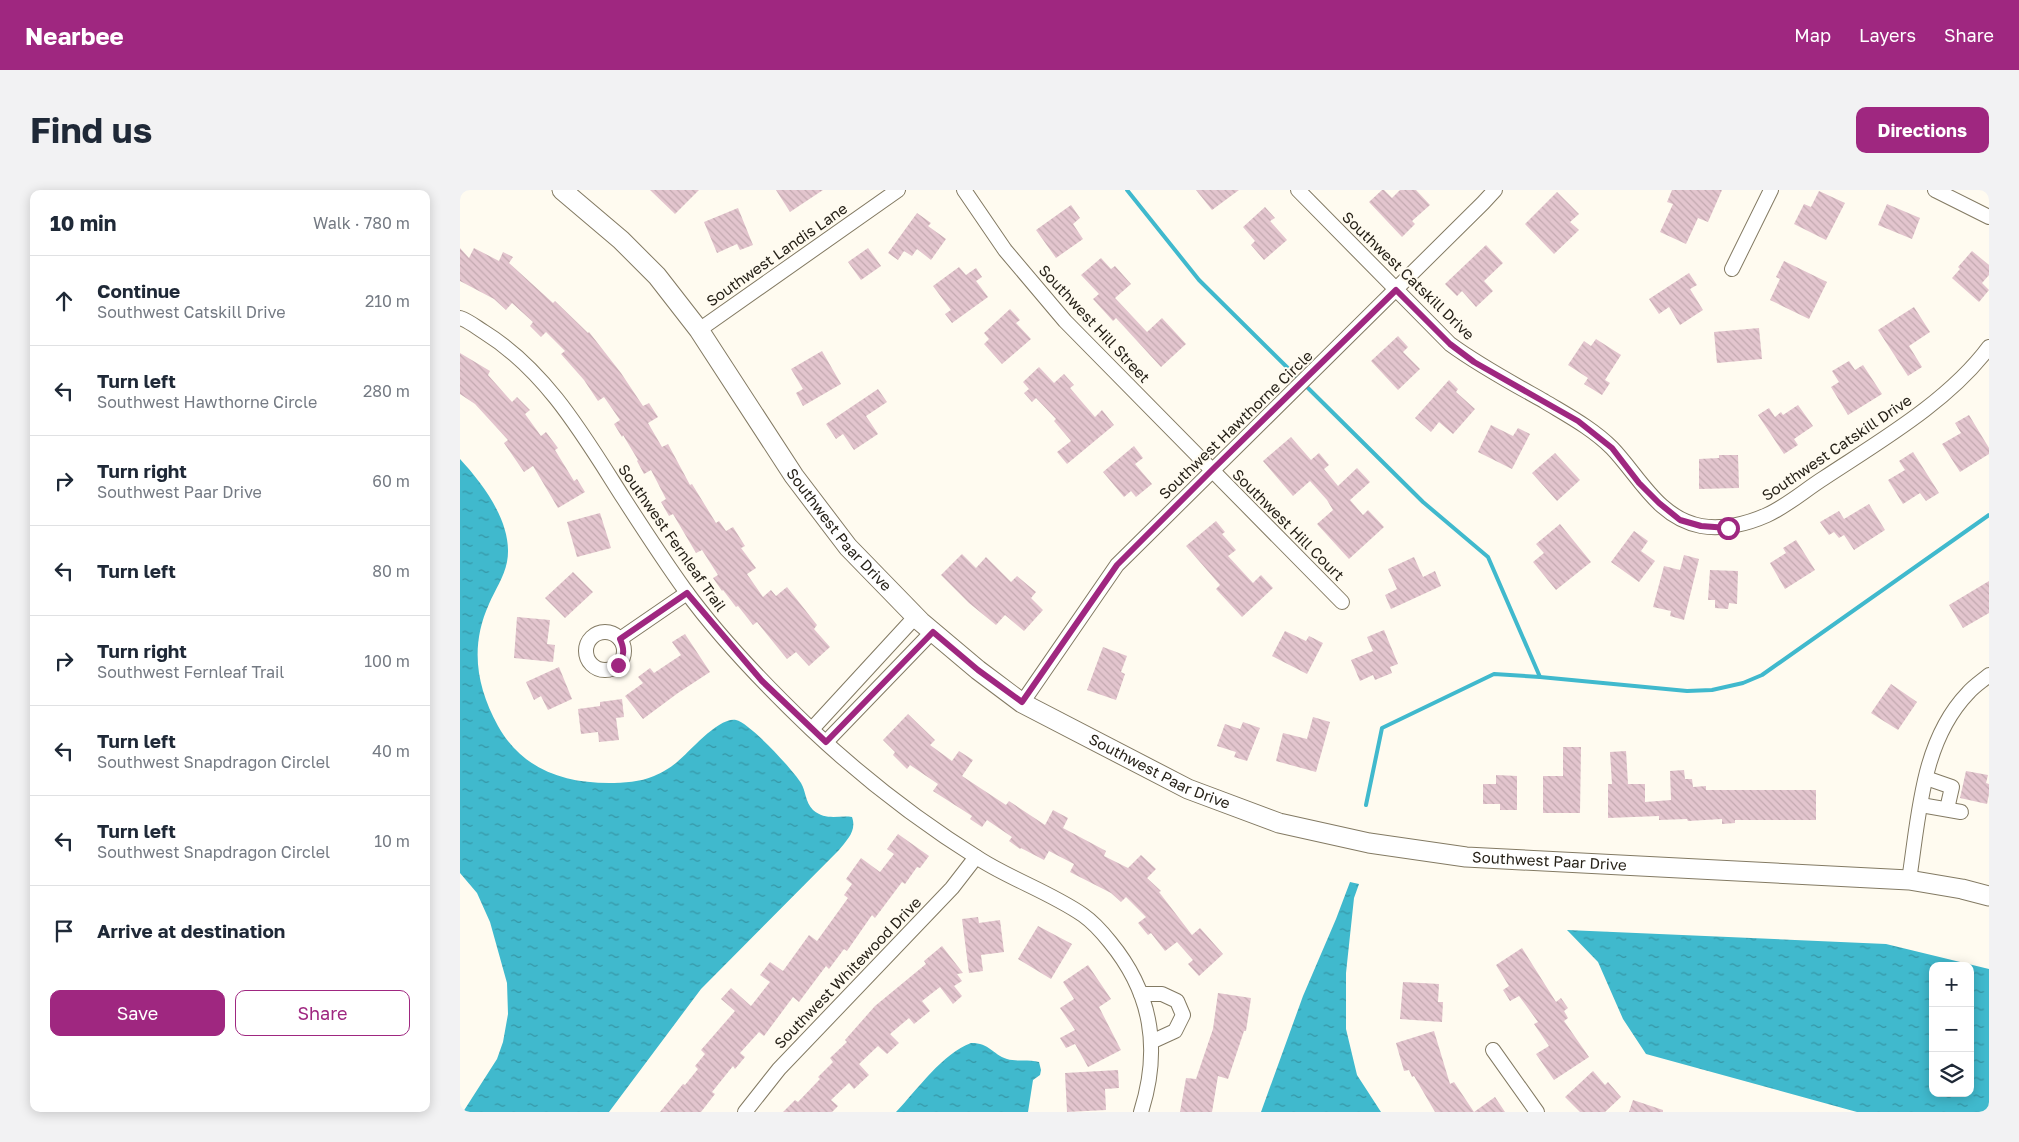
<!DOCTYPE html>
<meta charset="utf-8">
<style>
:root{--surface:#fff;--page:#f2f2f3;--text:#1f2937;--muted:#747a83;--line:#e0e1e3;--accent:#9f2780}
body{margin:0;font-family:"Golos Text",sans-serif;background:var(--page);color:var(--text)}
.controls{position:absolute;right:15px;bottom:15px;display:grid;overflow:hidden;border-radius:10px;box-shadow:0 2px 12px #0003}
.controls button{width:45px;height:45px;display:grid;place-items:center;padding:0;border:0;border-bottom:1px solid var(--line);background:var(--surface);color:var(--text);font:25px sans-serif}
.stop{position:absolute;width:15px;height:15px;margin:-11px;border:4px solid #9f2780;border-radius:50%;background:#fff}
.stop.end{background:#9f2780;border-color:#fff;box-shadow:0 1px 5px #0008}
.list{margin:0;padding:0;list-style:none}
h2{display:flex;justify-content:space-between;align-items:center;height:65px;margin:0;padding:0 20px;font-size:21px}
h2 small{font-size:16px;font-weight:400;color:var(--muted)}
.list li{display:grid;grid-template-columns:32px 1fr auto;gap:15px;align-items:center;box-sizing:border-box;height:90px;padding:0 20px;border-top:1px solid var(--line)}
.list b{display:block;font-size:19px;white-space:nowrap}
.list p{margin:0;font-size:16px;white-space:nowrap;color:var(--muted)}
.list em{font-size:16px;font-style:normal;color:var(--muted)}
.actions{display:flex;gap:10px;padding:15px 20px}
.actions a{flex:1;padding:11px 0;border:1px solid var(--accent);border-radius:10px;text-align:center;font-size:18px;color:var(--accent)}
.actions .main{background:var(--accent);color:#fff}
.icon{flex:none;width:28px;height:28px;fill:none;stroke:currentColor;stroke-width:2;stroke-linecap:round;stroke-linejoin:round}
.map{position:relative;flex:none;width:1529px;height:922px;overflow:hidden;border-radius:10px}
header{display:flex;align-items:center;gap:30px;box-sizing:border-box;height:70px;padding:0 25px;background:var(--accent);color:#fff}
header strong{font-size:24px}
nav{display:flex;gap:28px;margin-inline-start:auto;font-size:18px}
.intro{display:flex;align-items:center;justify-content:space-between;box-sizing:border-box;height:120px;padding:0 30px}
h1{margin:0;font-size:35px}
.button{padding:12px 22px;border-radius:10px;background:var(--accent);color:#fff;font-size:18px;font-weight:700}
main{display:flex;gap:30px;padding:0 30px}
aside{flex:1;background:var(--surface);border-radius:10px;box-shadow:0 2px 12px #0003}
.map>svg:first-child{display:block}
.water{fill:url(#water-ripples);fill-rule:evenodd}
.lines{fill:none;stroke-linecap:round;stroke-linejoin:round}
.stream{stroke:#40b9cd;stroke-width:4}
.building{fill:url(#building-back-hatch)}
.street-casing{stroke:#837a63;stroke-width:16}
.secondary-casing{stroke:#837a63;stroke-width:21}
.street{stroke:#fff;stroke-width:14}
.secondary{stroke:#fff;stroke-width:19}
.route{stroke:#9f2780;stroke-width:6}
.labels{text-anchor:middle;stroke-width:4;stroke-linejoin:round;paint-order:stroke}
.street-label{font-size:15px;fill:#272219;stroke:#fffbf0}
</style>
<header>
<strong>Nearbee</strong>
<nav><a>Map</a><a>Layers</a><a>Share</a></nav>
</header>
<div class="intro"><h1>Find us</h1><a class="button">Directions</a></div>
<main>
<aside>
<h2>10 min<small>Walk · 780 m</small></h2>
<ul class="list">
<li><svg class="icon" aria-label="ahead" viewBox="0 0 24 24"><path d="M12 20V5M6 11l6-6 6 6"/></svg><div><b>Continue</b><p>Southwest Catskill Drive</p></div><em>210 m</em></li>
<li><svg class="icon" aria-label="left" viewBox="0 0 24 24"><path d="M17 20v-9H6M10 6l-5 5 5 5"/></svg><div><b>Turn left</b><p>Southwest Hawthorne Circle</p></div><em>280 m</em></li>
<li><svg class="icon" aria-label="right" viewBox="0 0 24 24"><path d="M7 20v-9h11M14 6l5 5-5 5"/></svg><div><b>Turn right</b><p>Southwest Paar Drive</p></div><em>60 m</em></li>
<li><svg class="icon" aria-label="left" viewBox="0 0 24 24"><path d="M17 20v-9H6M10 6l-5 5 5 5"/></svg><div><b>Turn left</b></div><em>80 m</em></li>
<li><svg class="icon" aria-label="right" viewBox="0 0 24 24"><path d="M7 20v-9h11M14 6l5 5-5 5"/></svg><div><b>Turn right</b><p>Southwest Fernleaf Trail</p></div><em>100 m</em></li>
<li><svg class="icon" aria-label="left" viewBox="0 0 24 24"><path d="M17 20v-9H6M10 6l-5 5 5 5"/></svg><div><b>Turn left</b><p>Southwest Snapdragon Circlel</p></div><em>40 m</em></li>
<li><svg class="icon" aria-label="left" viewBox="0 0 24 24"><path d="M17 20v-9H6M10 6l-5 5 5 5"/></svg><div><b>Turn left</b><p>Southwest Snapdragon Circlel</p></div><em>10 m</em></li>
<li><svg class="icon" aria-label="arrive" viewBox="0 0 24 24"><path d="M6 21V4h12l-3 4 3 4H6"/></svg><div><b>Arrive at destination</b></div></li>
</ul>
<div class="actions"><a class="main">Save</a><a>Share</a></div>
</aside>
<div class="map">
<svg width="1529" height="922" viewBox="0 0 1529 922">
<defs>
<pattern id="water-ripples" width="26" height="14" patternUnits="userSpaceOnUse" patternTransform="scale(1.25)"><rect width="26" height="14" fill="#40b9cd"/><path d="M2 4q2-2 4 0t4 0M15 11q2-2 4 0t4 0" fill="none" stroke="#3696a6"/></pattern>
<pattern id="building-back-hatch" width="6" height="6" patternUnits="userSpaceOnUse" patternTransform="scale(1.25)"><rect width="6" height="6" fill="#e3c5ce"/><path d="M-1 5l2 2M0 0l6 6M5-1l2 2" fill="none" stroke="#c3a9b0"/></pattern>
</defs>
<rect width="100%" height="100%" fill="#fffbf0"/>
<g class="water">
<path d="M0 269C24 295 54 335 47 372 44 387 35 400 29 414 10 456 16 496 38 536 62 579 103 593 149 593 164 593 180 592 194 586 201 583 210 578 216 573 231 561 258 527 276 530 290 533 333 580 341 593 346 601 345 612 353 620 366 631 378 625 392 627 397 641 387 650 379 660L241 799 149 922H3L37 869 43 852 48 824 47 793 30 732 17 703 0 683Z"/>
<path d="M890 692 899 694 894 708 886 783V839L897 885 921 922H801L843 806 876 729Z"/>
<path d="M1107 740 1426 754 1529 779V922H1397L1186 864 1163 829 1138 772ZM1473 776H1510V903H1473Z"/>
<path d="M511 853C530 853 532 864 547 869 557 872 569 869 579 872L581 880 580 885 573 890 568 922H436C457 900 483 863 511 853Z"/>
</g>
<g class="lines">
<g class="stream">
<path d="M667 0 739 90 963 312 1028 367 1080 487"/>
<path d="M906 615 922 538 1034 484 1080 487 1227 501 1252 500 1283 493 1302 485 1529 325"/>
</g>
</g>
<g class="building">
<path d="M190 0H239L215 24Z"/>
<path d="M316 0H363L330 22Z"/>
<path d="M736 0H779L752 20Z"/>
<path d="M922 0H924L932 8 940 0H956L970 15 952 31 955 34 942 47 909 12Z"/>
<path d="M1212 0H1262L1248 32 1238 28 1226 54 1200 42 1213 14 1207 12Z"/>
<path d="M1359 1 1385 13 1366 50 1334 34 1344 14 1351 17Z"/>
<path d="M1097 2 1119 24 1110 32 1119 40 1094 64 1065 34Z"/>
<path d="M1427 14 1460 28 1452 49 1418 35Z"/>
<path d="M611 15 620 28 613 34 623 49 596 68 576 40Z"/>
<path d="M805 17 815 28 810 31 827 50 804 70 791 55 795 51 783 37Z"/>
<path d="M278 18 293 55 280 60 277 54 257 63 244 32Z"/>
<path d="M457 23 471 33 468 36 486 49 471 70 457 59 452 66 444 61 438 70 428 63Z"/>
<path d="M1026 55 1043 73 1024 91 1033 101 1016 117 1002 101 997 106 985 94Z"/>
<path d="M0 58 9 68 14 58 39 71 43 62 53 67 49 73 93 113 95 111 128 143 129 142 161 183 183 216 189 213 198 227 188 233 202 257 208 254 230 295 232 294 256 333 259 331 266 341 273 337 285 356 281 358 296 378 287 384 303 407 311 400 316 406 327 397 357 435 354 439 370 457 349 476 336 462 327 469 297 432 293 435 278 416 276 417 263 400 262 401 253 388 258 385 242 360 236 363 213 324 209 326 201 312 206 309 191 280 184 284 177 271 178 270 163 245 162 247 154 234 160 230 144 207 138 211 124 190 101 164 105 161 86 142 81 147 70 136 73 132 52 113 46 120 34 109 0 91Z"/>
<path d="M408 58 421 76 401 90 388 72Z"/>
<path d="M1512 61 1529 75V85L1522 93 1529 100 1519 112 1492 88 1500 79 1498 77Z"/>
<path d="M641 68 651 79 655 76 671 94 655 108 687 142 702 128 726 154 701 177 656 128 653 131 633 109 639 104 621 85Z"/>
<path d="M1324 71 1367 92 1349 129 1310 110 1320 89 1316 87Z"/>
<path d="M499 77 506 85 516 78 522 87 516 91 528 107 492 133 485 124 491 120 473 96Z"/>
<path d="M1229 83 1237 95 1230 99 1243 120 1220 135 1209 117 1199 124 1189 109Z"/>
<path d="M1454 117 1470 142 1449 156 1462 177 1448 186 1418 140Z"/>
<path d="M550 119 560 130 556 133 571 149 542 174 524 154 529 149 524 143Z"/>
<path d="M1299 138 1302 169 1257 173 1254 142Z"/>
<path d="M938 146 948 157 943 162 960 179 938 200 911 171Z"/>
<path d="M1136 149 1161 165 1145 190 1150 193 1142 205 1124 194 1128 188 1108 175 1124 151 1131 156Z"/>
<path d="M362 161 381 194 343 216 336 203 343 199 331 179Z"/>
<path d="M0 163 30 181 28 185 52 212 57 207 70 220 65 224 81 246 86 242 98 258 95 260 114 291 117 289 125 302 98 318 73 276 64 282 44 253 48 250 15 214 0 204Z"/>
<path d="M1389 171 1395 180 1403 175 1422 204 1388 225 1371 197 1379 192 1372 181Z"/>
<path d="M579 177 594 193 604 184 614 195 610 198 635 227 642 220 654 235 607 274 597 262 611 251 594 231 596 229 576 208 572 212 564 203 569 199 563 192Z"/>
<path d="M989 190 998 199 996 202 1015 219 993 244 979 232 971 242 955 228Z"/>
<path d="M418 199 427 212 406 226 418 244 394 260 383 244 376 249 366 234Z"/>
<path d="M1338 215 1353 236 1334 249 1338 255 1324 264 1298 225 1309 218 1315 227 1321 222 1323 225Z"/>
<path d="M1509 225 1529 258V264L1500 282 1482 254 1501 243 1495 233Z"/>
<path d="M1031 235 1053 246 1058 238 1070 244 1052 279 1018 262Z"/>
<path d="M831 247 851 270 859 263 869 275 864 279 878 296 897 278 910 292 890 310 903 325 908 320 924 337 889 369 857 334 873 320 867 310 850 291 833 306 803 271Z"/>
<path d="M674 256 683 268 675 274 692 294 676 307 671 301 664 307 643 282Z"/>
<path d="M1453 262 1479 303 1466 311 1460 303 1443 314 1428 290 1445 280 1439 271Z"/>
<path d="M1095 263 1120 290 1097 311 1072 283Z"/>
<path d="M1259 265H1278L1279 298 1239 299V269L1259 268Z"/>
<path d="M1409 314 1425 340 1394 360 1384 345 1379 348 1374 342 1369 345 1360 332 1379 321 1384 329Z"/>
<path d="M140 323 151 358 117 367 107 332Z"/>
<path d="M756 331 765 342 762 344 776 360 768 366 793 393 801 385 813 398 782 427 756 399 760 395 726 356Z"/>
<path d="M1100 334 1131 372 1096 400 1073 372 1084 363 1076 354Z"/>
<path d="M1174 341 1188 351 1181 361 1195 371 1179 392 1151 372Z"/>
<path d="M1336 350 1355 380 1325 399 1310 373 1326 363 1323 358Z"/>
<path d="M502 364 516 378 526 367 551 392 557 386 576 402 571 408 583 420 564 441 545 425 536 435 509 413 481 385Z"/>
<path d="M1224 365 1239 369 1224 430 1210 426 1211 421 1193 417 1204 376 1220 380Z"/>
<path d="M954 367 963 387 975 381 981 396 931 419 925 405 937 399 928 379Z"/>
<path d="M1250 380 1278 381 1277 414 1269 413 1268 419 1255 418V410H1248Z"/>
<path d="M113 382 133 402 105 428 85 408Z"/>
<path d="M1529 391V423L1503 438 1489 415Z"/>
<path d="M57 427 90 430 87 454 95 455 93 472 54 468Z"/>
<path d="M924 440 938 474 930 477 932 483 915 490 913 485 900 491 891 470 913 461 907 447Z"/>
<path d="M825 441 846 451 849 446 863 453 847 484 812 466Z"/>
<path d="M225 444 250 482 218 503 183 529 165 506 183 493 178 487 190 478 194 483 221 465 212 452Z"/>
<path d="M643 457 667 466 661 482 665 484 656 510 627 500Z"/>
<path d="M99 477 112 509 88 520 81 506 74 510 66 492Z"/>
<path d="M1431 494 1457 512 1438 540 1411 523Z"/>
<path d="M162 509 164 527 156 528 159 550 139 552 138 542 121 544 118 519 140 516V512Z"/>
<path d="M448 524 475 550 470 555 492 571 499 561 513 570 502 586 546 615 549 611 585 635 593 620 608 628 603 638 646 661 644 666 668 678 681 665 696 679 687 688 701 701 699 702 732 745 740 738 763 764 739 786 728 774 733 770 717 752 705 761 691 743 688 745 678 733 686 727 666 707 661 712 651 703 610 682 614 674 589 661 584 670 561 658 560 659 549 651 552 647 527 630 522 637 510 629 512 626 473 601 478 594 450 575 447 579 433 565 435 562 423 550Z"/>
<path d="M853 527 870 532 856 582 816 571 823 543 847 549Z"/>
<path d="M783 532 800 538 787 571 774 567 776 562 757 556 765 534 780 539Z"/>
<path d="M1103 557H1121L1120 623H1083V586H1103Z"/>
<path d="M1166 561 1168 594H1185V612L1211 610 1210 581 1224 580 1225 589H1232L1233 597 1246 596V600H1356V630H1275V633L1262 634V629L1228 631 1227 629 1199 630V626L1148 628V594H1152L1150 562Z"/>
<path d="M1506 581 1528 585 1526 593 1529 594V604L1527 614 1500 608Z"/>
<path d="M1036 585 1057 586V620H1040V614H1023V594H1036Z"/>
<path d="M438 644 469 666 460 678 457 677 445 694 442 692 415 728 412 725 387 761 384 759 369 779 366 776 339 812 333 807 304 846 299 842 280 863 285 867 275 879 273 876 252 902 255 904 241 922H200L223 894 225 895 238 879 235 876 245 864 241 860 275 821 261 809 271 798 291 816 310 792 300 785 310 772 323 781 349 745 357 751 388 708 384 705 392 694 386 689 401 668 420 682 434 664 427 659Z"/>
<path d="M518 727 519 733 540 730 544 762 521 765 523 781 509 783 502 729Z"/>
<path d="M578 736 612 754 591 789 558 769Z"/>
<path d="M482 756 503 783 497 784 502 791 494 796 502 806 493 814 480 797 462 811 470 821 454 834 449 828 430 844 439 853 427 864 418 856 399 874 409 885 394 899 389 893 371 910 378 916 372 922H323L335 910 338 912 360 889 358 887 373 872 370 868 387 852 385 850 415 816 466 774 464 771Z"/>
<path d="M1062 758 1096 812 1101 808 1108 818 1104 821 1108 828 1104 831 1129 867 1094 890 1076 864 1089 856 1074 834 1078 832 1059 806 1050 811 1043 800 1049 796 1036 775Z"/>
<path d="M628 775 651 809 639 817 661 860 628 877 615 854 606 858 600 848 615 840 600 818 614 809 603 792Z"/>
<path d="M943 792 979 794 978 812H983L982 832 940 829Z"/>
<path d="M758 803 791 808 786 841H784L768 889 758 886 752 922H720L726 888 736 889 753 839Z"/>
<path d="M974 841 990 894 994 892 1014 922 1035 907 1045 922H975L954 886 952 887 949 880 944 881 936 853Z"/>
<path d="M658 880 659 898 645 899 646 920 607 922 605 883Z"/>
<path d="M1133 881 1145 895 1148 892 1161 907 1145 922H1120L1105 907Z"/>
<path d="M1173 910 1203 920V922H1169Z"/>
</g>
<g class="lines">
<g class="street-casing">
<g id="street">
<path d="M504 0 545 60 605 131 882 412"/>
<path d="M838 0 990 154C1020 176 1052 193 1084 211 1107 225 1132 238 1152 258 1179 286 1198 328 1241 336 1262 340 1287 334 1307 325 1327 316 1345 300 1364 288 1420 251 1489 211 1529 157"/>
<path d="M1475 0 1529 27"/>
<path d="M1272 79 1311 0"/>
<path d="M0 128C9 131 16 137 24 142 87 181 125 248 164 309 184 340 204 371 225 400 262 451 306 496 351 539 403 588 460 632 521 670 553 690 591 703 623 725 633 732 642 742 650 752 692 803 701 859 681 922"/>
<path d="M239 140 438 0"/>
<circle cx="145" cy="461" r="19"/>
<path d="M160 449 227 403"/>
<path d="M562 513 657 375 1023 13 1035 0"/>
<path d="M352 539 456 426"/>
<path d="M366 552 473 441"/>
<path d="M1466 588 1492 597 1487 619"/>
<path d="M1461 615 1501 622"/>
<path d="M1449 690C1459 627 1461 552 1508 503 1514 496 1522 491 1529 485"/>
<path d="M681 804H702L717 811 723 825 715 841 691 852"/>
<path d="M1033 860 1077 922"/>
<path d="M285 922 319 879 492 698 516 667"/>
</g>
</g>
<g class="secondary-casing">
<g id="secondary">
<path id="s1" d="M102 0 161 50 197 86 239 140 334 286 388 357 461 432 518 480 562 513 728 599 819 633 909 653 1006 667 1449 690 1502 699 1529 706"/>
</g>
</g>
<use href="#street" class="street"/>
<use href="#secondary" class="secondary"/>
</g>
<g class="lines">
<path class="route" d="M158 475C164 466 165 460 160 449L227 403 302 491 366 552 473 442 518 480 562 512 657 375 751 281 936 100 990 154 1014 172 1118 231 1152 258 1179 293 1199 313 1220 330 1241 336 1268 338"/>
</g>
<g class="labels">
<g class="street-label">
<text transform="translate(317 65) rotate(-35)" y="5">Southwest Landis Lane</text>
<text transform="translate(948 86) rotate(44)" y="5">Southwest Catskill Drive</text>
<text transform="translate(634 134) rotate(47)" y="5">Southwest Hill Street</text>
<text transform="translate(776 235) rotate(-44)" y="5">Southwest Hawthorne Circle</text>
<text transform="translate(1377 258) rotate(-34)" y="5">Southwest Catskill Drive</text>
<text transform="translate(828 335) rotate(45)" y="5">Southwest Hill Court</text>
<text dy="5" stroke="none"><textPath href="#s1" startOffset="441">Southwest Paar Drive</textPath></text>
<text transform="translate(212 348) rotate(55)" y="5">Southwest Fernleaf Trail</text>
<text dy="5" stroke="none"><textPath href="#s1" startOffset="848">Southwest Paar Drive</textPath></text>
<text dy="5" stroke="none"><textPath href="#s1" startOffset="1252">Southwest Paar Drive</textPath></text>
<text transform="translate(388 783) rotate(-46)" y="5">Southwest Whitewood Drive</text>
</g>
</g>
</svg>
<div class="controls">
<button>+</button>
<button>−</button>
<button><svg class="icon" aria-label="layers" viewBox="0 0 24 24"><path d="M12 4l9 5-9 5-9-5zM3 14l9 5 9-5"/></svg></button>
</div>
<div class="stop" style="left:1268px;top:338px"></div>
<div class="stop end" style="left:158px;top:475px"></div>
</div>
</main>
